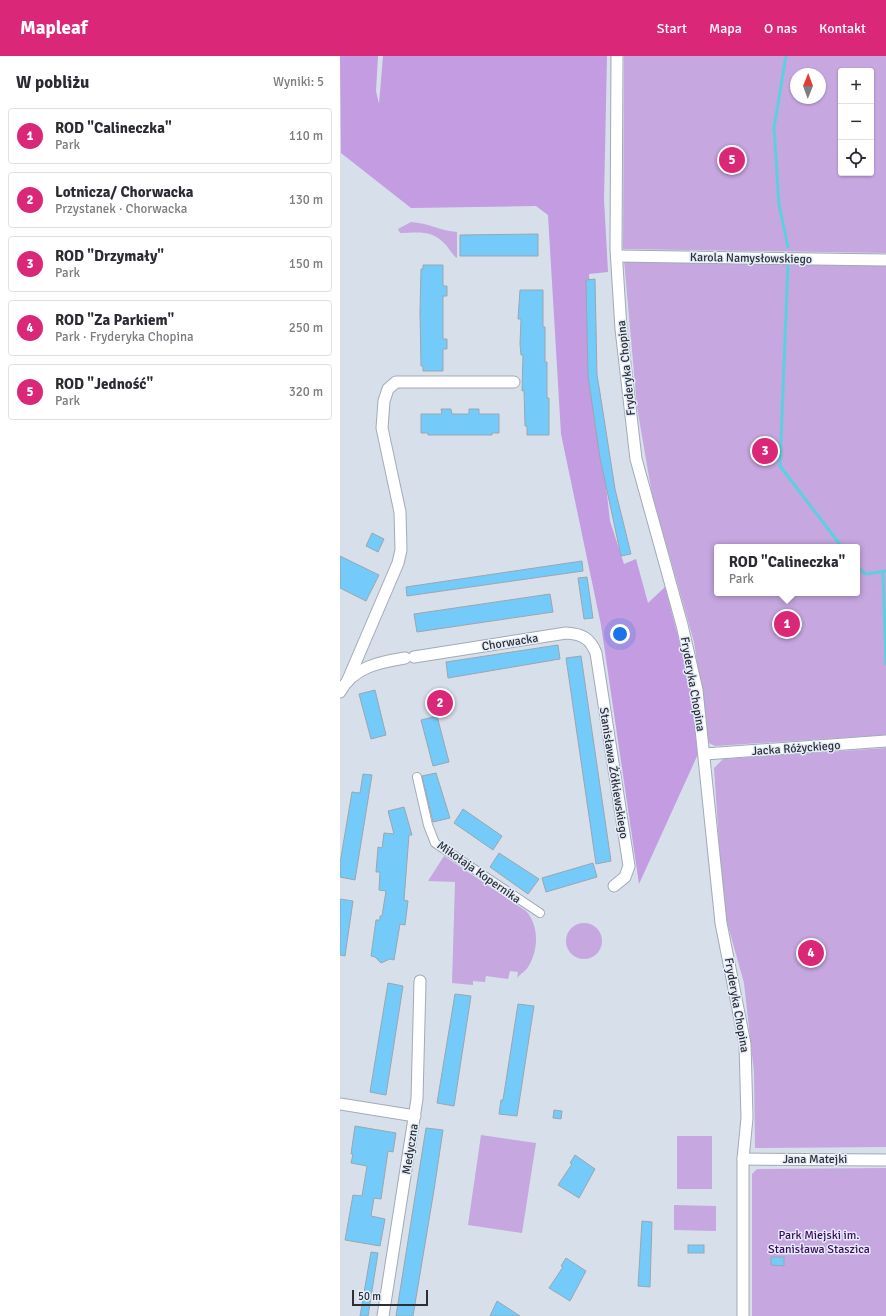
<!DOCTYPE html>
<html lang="pl">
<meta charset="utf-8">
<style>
:root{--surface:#fff;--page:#f2f2f3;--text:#2b2b33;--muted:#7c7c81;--line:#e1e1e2;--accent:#db2777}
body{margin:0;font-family:Signika,sans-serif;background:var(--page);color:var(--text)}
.controls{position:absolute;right:12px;top:12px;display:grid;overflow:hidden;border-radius:4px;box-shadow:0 1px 3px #0004}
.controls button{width:36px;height:36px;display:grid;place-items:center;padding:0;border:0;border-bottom:1px solid var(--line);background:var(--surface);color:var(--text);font:20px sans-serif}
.compass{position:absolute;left:450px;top:12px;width:36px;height:36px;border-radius:50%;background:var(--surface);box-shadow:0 1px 3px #0004;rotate:1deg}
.scale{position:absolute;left:12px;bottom:10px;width:76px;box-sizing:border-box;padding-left:4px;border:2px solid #2c2f33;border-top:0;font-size:11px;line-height:14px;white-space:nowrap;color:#2c2f33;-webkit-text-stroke:3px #e4ecf9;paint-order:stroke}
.you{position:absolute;left:280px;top:578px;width:14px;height:14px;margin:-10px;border:3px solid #fff;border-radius:50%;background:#1a73e8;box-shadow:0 0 0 6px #1a73e833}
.badge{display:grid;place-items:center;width:26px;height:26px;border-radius:50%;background:var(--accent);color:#fff;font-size:13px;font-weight:700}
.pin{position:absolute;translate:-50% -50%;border:2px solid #fff;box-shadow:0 1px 4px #0006}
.popup{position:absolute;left:374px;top:488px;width:146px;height:52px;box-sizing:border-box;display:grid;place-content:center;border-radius:4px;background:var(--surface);filter:drop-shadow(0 1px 3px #0005);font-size:13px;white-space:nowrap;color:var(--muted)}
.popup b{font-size:15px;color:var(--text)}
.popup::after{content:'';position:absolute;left:50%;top:100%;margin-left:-8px;border:8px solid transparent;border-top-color:var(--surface)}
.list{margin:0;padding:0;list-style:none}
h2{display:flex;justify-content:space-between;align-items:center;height:52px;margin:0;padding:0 16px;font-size:17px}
h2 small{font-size:13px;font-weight:400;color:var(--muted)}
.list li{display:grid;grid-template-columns:26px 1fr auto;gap:12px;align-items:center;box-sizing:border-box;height:56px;margin:0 8px 8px;padding:0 8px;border:1px solid var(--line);border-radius:4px}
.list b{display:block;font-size:15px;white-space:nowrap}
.list p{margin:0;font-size:13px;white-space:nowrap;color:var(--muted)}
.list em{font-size:13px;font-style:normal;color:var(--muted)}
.icon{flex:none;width:22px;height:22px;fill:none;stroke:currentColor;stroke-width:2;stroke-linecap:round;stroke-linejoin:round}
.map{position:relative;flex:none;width:546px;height:1260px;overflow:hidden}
header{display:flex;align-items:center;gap:24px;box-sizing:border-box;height:56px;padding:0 20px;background:var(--accent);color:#fff}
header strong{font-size:19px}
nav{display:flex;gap:22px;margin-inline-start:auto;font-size:14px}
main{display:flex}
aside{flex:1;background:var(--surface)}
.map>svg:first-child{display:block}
.green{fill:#c6a7e0;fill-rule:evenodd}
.forest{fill:#c39ce2}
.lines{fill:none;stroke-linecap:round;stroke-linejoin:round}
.stream{stroke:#5cd0e1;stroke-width:3}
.building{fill:#74caf9;stroke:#9aa7af}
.pedestrian-casing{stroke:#a2aab6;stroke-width:10}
.minor-casing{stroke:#a2aab6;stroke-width:13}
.pedestrian{stroke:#fff;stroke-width:8}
.minor{stroke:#fff;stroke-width:11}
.labels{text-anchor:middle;stroke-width:3;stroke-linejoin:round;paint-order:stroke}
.street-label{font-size:12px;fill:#2c2f33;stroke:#e4ecf9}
.park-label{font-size:12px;fill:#3f085d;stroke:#e4ecf9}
</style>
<header>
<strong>Mapleaf</strong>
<nav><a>Start</a><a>Mapa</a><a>O nas</a><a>Kontakt</a></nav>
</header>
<main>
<aside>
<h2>W pobliżu<small>Wyniki: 5</small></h2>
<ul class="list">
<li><span class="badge">1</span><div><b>ROD &quot;Calineczka&quot;</b><p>Park</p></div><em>110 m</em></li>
<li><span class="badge">2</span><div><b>Lotnicza/ Chorwacka</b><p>Przystanek · Chorwacka</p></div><em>130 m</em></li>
<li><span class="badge">3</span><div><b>ROD &quot;Drzymały&quot;</b><p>Park</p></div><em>150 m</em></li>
<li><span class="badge">4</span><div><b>ROD &quot;Za Parkiem&quot;</b><p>Park · Fryderyka Chopina</p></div><em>250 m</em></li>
<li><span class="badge">5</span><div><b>ROD &quot;Jedność&quot;</b><p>Park</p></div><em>320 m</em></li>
</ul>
</aside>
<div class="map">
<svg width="546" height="1260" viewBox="0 0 546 1260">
<rect width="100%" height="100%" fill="#d7dfeb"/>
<g class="green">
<path d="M284 0H546V197L283 193ZM501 15H531V117H501ZM456 18H480V42H456Z"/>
<path d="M71 166C88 167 101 175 117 176V202C113 200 109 192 105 188 91 173 77 177 60 177L58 173Z"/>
<path d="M284 204 546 207V679L375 690 369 687 354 586 312 438 297 351ZM377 491H517V537H377Z"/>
<path d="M546 692V1091L415 1092 414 1016 404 927 387 866 380 802 374 712 383 703Z"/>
<path d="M104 800 186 855C199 869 199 894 188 911 186 915 180 918 177 922L178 916 170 915 168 923 146 920 145 926 133 925V929L112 927 115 826 88 825Z"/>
<circle cx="244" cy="885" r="18"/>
<path d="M141 1079 196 1087 182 1177 128 1169Z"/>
<rect x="337" y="1080" width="35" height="53"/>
<path d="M546 1112V1260H412V1118L417 1113Z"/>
<path d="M334 1149 376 1150V1175L334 1174Z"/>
</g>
<path class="forest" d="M0 0H38L36 35 39 48 43 0H267L264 143 268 216 249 218 258 359 270 465 284 508 296 503 308 547 325 531 354 642 358 698 299 828 261 569 221 378 208 159 196 150 71 152 1 97Z"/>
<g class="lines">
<g class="stream">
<path d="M446 0 434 72 439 149 448 191"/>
<path d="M448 207 440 410 502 491"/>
<path d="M517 511 526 518 546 515"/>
<path d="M543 516 546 608"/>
</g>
</g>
<g class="building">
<path d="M198 178V200H120V179Z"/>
<path d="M83 209H103V230H107V240H103V283H107V293H103V315H83V310H81L80 256 81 213H83Z"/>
<path d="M255 223 257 319 260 337 275 433 291 498 281 500 260 402 248 320 246 224Z"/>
<path d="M180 234H203V271H205V306H207V342H209V379H187V370H185L184 334 182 335 183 299H181L180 288 181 263H178Z"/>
<path d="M101 353H111L112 358H129V353H139V358H159V377H152V379H88V377H81V358H102Z"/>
<path d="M32 477 44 483 38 496 26 490Z"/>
<path d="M0 500 39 519 26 545 0 532Z"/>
<path d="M242 505 243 515 67 540 66 531Z"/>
<path d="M247 521 253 562 244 563 238 522Z"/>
<path d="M210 538 213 556 77 576 74 558Z"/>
<path d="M218 589 220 603 108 622 106 606Z"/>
<path d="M241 600 271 805 256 808 226 602Z"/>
<path d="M35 634 46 679 31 683 19 638Z"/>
<path d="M97 660 109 706 93 710 81 664Z"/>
<path d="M96 717 110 762 93 766 82 720Z"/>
<path d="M23 718 32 719 15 824 0 821V807L12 736 20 737Z"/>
<path d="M64 751 72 779H69L64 844 68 845 65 869 60 868 54 904 50 903 41 907 35 901 31 900 36 864H40V860H42L46 835 39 834 40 816H36L38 791 42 792 44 777 54 778 48 755Z"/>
<path d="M123 753 162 780 153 794 114 767Z"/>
<path d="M159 797 199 823 188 838 150 811Z"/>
<path d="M253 807 257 821 206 836 202 822Z"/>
<path d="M0 843 13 845 5 900 0 899Z"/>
<path d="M48 927 63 930 46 1039 30 1036Z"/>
<path d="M115 938 131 940 114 1050 97 1047Z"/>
<path d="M178 948 194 950 177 1060 159 1058 161 1044H163Z"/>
<path d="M214 1054 222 1055 221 1063 213 1062Z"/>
<path d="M15 1070 56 1077 53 1096 48 1095 41 1143 34 1142 31 1160 45 1163 40 1190 5 1184 13 1139 22 1140 27 1110 11 1107 13 1098H11Z"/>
<path d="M86 1072 103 1074 94 1134 73 1260H56Z"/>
<path d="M235 1099 255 1113 239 1142 218 1129 232 1108 230 1107Z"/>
<path d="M302 1165 312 1166 310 1231 298 1230Z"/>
<rect x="348" y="1189" width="16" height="8"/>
<path d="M31 1196 38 1197 28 1260H20Z"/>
<path d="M431 1201H444V1210L431 1209Z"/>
<path d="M226 1202 246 1215 230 1245 209 1232 223 1211 221 1210Z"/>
<path d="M157 1245 180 1260H150Z"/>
</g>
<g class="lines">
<g class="pedestrian-casing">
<path id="pedestrian" d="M77 721 88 769 95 787 200 857"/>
</g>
<g class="minor-casing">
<g id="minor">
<path d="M277 0 276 193 281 273 296 403 342 569 357 634 381 867 405 988 407 1062 403 1103V1260"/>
<path d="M277 200 546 204"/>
<path d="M74 601 226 577C242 578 250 582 256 597L289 810 285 821 274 830"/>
<path d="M7 626 58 507 61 494 60 456 42 372 44 345 48 333 56 326H174"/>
<path d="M0 636C13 611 40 606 65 602"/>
<path d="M365 698 546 685"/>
<path d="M0 1048 75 1060"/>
<path d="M403 1103 546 1104"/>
<path d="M43 1260 77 1043 80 925"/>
</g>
</g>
<use href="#pedestrian" class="pedestrian"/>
<use href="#minor" class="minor"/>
</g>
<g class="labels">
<g class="street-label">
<text transform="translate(411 202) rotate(1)" y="4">Karola Namysłowskiego</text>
<text transform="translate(286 312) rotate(-96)" y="4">Fryderyka Chopina</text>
<text transform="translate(170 586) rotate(-9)" y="4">Chorwacka</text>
<text transform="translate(353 628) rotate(80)" y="4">Fryderyka Chopina</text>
<text transform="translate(456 692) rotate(-4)" y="4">Jacka Różyckiego</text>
<text transform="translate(274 717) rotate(81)" y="4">Stanisława Żółkiewskiego</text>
<text transform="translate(139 816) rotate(35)" y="4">Mikołaja Kopernika</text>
<text transform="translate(397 949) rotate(80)" y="4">Fryderyka Chopina</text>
<text transform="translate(70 1093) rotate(-81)" y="4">Medyczna</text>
<text x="475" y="1107">Jana Matejki</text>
</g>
<g class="park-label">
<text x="479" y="1183">Park Miejski im.<tspan x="479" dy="14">Stanisława Staszica</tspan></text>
</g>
</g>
</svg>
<div class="controls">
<button>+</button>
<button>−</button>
<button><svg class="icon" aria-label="locate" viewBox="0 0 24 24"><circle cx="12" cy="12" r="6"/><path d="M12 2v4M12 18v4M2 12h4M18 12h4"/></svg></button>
</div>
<svg class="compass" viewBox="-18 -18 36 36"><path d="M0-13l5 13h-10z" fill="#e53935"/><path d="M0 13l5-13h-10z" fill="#7c7c81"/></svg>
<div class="scale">50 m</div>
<div class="you"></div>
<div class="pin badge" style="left:447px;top:568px">1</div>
<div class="popup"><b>ROD &quot;Calineczka&quot;</b>Park</div>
<div class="pin badge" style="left:100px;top:647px">2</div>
<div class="pin badge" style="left:425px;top:395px">3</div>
<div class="pin badge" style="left:471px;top:897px">4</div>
<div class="pin badge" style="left:392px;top:104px">5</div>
</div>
</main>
